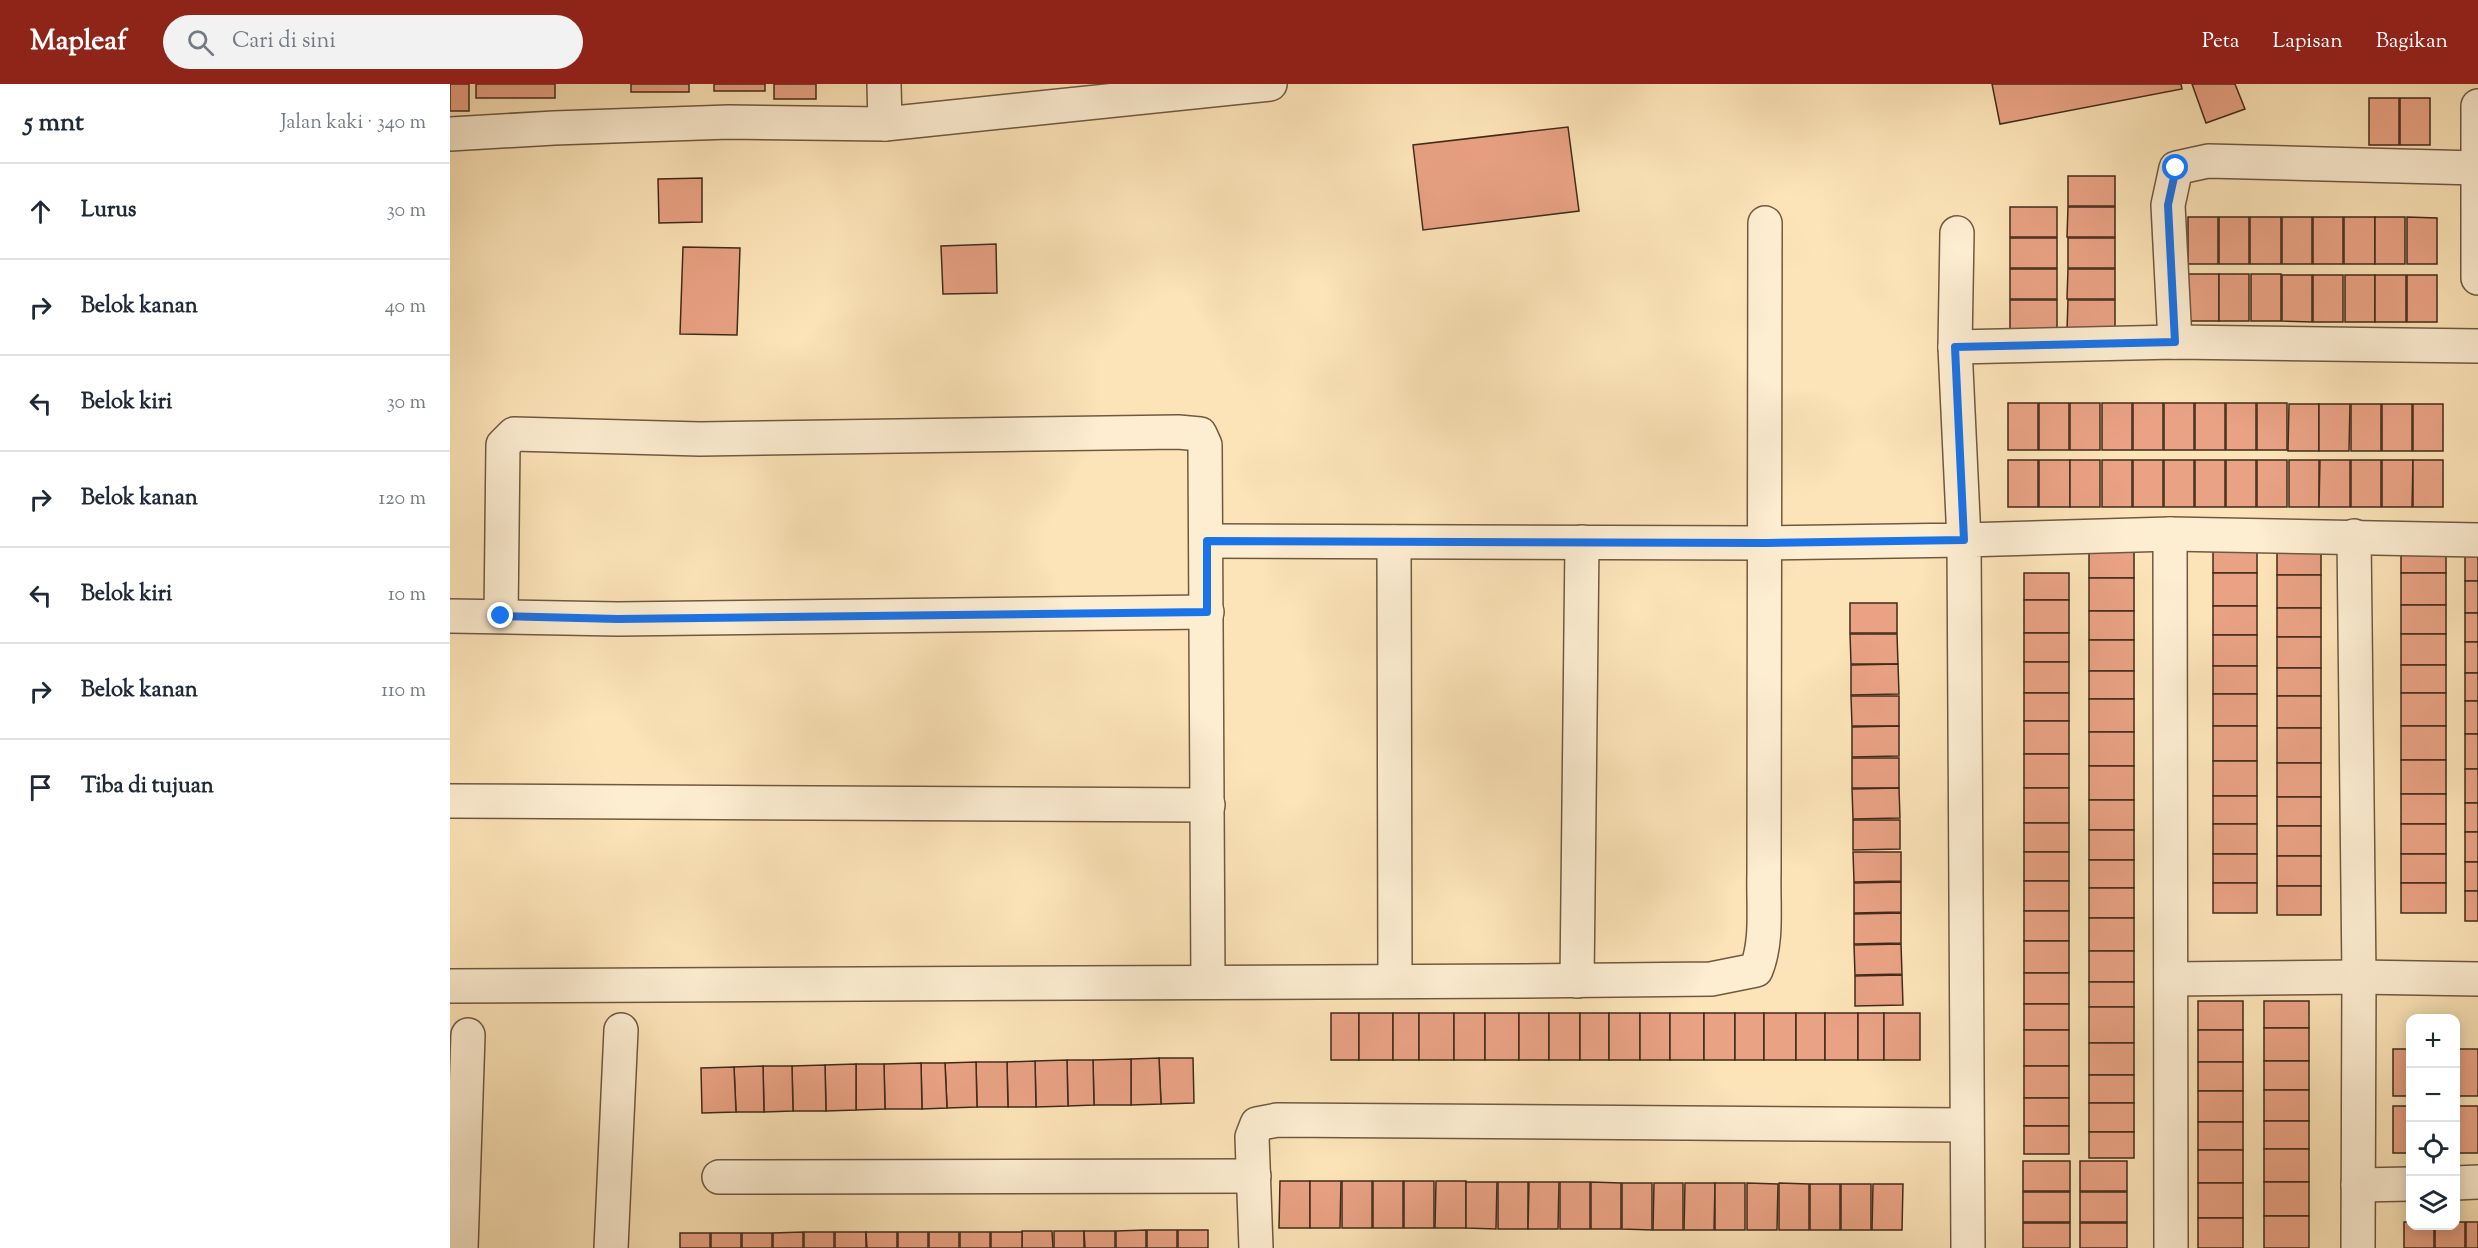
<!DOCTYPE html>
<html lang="id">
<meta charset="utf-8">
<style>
:root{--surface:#fff;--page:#f2f2f3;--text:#1f2937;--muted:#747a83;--line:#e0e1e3;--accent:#8f2418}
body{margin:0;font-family:"Sorts Mill Goudy",serif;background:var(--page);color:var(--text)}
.controls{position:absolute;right:18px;bottom:18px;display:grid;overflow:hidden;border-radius:12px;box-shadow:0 3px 15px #0003}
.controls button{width:54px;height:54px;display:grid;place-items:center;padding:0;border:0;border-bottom:2px solid var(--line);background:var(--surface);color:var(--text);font:30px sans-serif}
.stop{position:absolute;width:18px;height:18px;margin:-14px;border:4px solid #1a73e8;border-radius:50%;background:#fff}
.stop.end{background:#1a73e8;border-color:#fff;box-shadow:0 2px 6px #0008}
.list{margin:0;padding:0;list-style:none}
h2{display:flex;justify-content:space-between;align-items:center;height:78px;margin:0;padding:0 24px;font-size:26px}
h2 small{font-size:20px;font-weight:400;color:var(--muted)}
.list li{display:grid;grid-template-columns:39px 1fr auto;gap:18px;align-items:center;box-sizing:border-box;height:96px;padding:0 24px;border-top:2px solid var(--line)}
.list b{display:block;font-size:22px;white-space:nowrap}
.list em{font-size:20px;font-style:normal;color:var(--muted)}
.icon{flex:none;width:33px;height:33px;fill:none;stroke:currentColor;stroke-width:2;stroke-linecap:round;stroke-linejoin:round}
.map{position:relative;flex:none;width:2028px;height:1164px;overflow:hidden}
header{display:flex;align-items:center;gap:36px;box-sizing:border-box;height:84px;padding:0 30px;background:var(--accent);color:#fff}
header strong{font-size:28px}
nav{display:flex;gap:33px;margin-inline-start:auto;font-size:21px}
.search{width:420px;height:54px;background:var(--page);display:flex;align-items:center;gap:15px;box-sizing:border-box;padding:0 21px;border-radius:33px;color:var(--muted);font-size:22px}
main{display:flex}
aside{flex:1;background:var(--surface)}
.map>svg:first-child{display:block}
.building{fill:#e9a284;stroke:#412b19;stroke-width:1.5}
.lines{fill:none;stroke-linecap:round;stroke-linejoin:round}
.street-casing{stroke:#705941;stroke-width:36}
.street{stroke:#fdedd1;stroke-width:33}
.route{stroke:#1a73e8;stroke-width:8}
</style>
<header>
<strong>Mapleaf</strong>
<div class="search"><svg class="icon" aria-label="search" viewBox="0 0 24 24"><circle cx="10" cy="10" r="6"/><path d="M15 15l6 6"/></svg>Cari di sini</div>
<nav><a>Peta</a><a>Lapisan</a><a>Bagikan</a></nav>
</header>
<main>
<aside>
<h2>5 mnt<small>Jalan kaki · 340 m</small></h2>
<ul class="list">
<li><svg class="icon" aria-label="ahead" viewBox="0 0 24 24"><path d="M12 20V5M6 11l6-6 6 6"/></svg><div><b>Lurus</b></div><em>30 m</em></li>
<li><svg class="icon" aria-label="right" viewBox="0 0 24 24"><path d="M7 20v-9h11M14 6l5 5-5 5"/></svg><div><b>Belok kanan</b></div><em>40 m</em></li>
<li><svg class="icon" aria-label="left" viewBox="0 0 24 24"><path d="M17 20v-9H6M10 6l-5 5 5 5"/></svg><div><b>Belok kiri</b></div><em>30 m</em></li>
<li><svg class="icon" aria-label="right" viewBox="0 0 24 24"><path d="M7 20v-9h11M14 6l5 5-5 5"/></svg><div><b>Belok kanan</b></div><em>120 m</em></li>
<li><svg class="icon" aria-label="left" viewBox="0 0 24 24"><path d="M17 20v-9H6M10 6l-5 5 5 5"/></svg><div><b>Belok kiri</b></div><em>10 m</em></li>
<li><svg class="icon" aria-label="right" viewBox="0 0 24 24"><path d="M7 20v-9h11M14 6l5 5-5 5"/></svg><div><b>Belok kanan</b></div><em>110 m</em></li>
<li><svg class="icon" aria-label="arrive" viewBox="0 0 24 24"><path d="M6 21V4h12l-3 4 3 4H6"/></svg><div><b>Tiba di tujuan</b></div></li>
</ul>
</aside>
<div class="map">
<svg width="2028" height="1164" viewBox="0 0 2028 1164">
<rect width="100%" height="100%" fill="#fce4b8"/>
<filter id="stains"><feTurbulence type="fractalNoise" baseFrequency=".00333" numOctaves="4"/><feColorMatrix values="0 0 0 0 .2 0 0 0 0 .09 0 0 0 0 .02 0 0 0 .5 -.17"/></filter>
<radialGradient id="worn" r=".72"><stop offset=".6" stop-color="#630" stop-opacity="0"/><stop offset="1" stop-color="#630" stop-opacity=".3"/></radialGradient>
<g class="building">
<rect x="0" y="0" width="19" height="27"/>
<rect x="26" y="0" width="79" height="14"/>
<rect x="181" y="0" width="58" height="8"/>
<rect x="264" y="0" width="51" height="7"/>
<rect x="324" y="0" width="42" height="15"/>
<path d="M1542 0H1731L1732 5 1550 40Z"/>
<path d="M1742 0H1785L1795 25 1756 39Z"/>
<rect x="1919" y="14" width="30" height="47"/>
<rect x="1950" y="14" width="30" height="47"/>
<path d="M1118 43 1129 127 973 146 963 61Z"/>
<rect x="1618" y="92" width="47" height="30"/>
<path d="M252 94V138L209 139 208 95Z"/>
<rect x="1560" y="123" width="47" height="30"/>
<path d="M1618 123H1665V153H1617Z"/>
<rect x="1738" y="133" width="30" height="47"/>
<rect x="1769" y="133" width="30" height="47"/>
<rect x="1800" y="133" width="31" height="47"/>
<rect x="1832" y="133" width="30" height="47"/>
<rect x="1863" y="133" width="30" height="47"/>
<rect x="1894" y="133" width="31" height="47"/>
<rect x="1925" y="133" width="30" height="47"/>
<path d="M1957 133 1987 134V180H1957Z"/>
<rect x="1560" y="154" width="47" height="30"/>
<rect x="1618" y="154" width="47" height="30"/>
<path d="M546 160 547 209 493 210 491 162Z"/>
<path d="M233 163 290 164 287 251 230 250Z"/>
<rect x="1560" y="185" width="47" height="30"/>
<path d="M1618 185H1665V215H1617Z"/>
<rect x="1738" y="190" width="31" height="47"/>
<rect x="1769" y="190" width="30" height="47"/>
<rect x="1801" y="190" width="30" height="47"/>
<path d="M1832 191H1862V238L1832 237Z"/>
<rect x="1863" y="191" width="30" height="47"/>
<rect x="1895" y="191" width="30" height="47"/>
<rect x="1925" y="191" width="31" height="47"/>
<rect x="1957" y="191" width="30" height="47"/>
<rect x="1560" y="216" width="47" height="30"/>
<path d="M1618 216H1665V246H1617Z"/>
<rect x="1558" y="319" width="30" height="47"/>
<rect x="1589" y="319" width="30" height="47"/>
<rect x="1620" y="319" width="30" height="47"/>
<rect x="1652" y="319" width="30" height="47"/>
<rect x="1683" y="319" width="30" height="47"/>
<rect x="1714" y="319" width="30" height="47"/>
<rect x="1745" y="319" width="30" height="47"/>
<rect x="1776" y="319" width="30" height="47"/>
<rect x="1807" y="319" width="30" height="47"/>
<path d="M1839 320H1869V367H1838Z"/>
<path d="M1869 320H1900L1899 367H1869Z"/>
<rect x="1901" y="320" width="30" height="47"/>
<rect x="1932" y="320" width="30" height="47"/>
<rect x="1963" y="320" width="30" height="47"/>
<rect x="1558" y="376" width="30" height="47"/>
<rect x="1589" y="376" width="31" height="47"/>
<rect x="1620" y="376" width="30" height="47"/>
<rect x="1652" y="376" width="30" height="47"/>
<rect x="1683" y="376" width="30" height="47"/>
<rect x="1714" y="376" width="30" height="47"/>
<rect x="1745" y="376" width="30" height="47"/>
<rect x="1776" y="376" width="30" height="47"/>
<rect x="1807" y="376" width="30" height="47"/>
<rect x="1839" y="376" width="30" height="47"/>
<path d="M1870 376H1900V423H1869Z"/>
<rect x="1901" y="376" width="30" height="47"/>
<path d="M1932 376H1963L1962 423H1932Z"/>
<rect x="1963" y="376" width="30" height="47"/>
<rect x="1951" y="460" width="45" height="29"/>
<rect x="1763" y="461" width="44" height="28"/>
<rect x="1827" y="463" width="44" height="28"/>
<rect x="1639" y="466" width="45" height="28"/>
<rect x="2015" y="468" width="13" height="29"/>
<rect x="1574" y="489" width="45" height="27"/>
<rect x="1763" y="489" width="44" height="33"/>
<rect x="1951" y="489" width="45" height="32"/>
<rect x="1827" y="491" width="44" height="33"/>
<rect x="1639" y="494" width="45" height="33"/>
<rect x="2015" y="497" width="13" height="32"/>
<rect x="1574" y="516" width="45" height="33"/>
<rect x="1400" y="519" width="47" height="30"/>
<rect x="1951" y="521" width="45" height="29"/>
<rect x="1763" y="522" width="44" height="29"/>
<rect x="1827" y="524" width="44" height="29"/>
<rect x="1639" y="527" width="45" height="29"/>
<rect x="2015" y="529" width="13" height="29"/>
<rect x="1574" y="549" width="45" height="29"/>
<path d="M1400 550H1447L1448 580H1401Z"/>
<rect x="1951" y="550" width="45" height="31"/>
<rect x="1763" y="551" width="44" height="31"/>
<rect x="1827" y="553" width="44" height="31"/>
<rect x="1639" y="556" width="45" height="31"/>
<rect x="2015" y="558" width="13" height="31"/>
<rect x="1574" y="578" width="45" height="31"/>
<path d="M1448 580 1449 610 1401 611V581Z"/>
<rect x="1951" y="581" width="45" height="28"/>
<rect x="1763" y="582" width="44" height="28"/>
<rect x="1827" y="584" width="44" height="28"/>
<rect x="1639" y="587" width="45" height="28"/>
<rect x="2015" y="589" width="13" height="28"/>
<rect x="1574" y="609" width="45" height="28"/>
<rect x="1951" y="609" width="45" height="33"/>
<rect x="1763" y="610" width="44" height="32"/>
<path d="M1401 612H1449V642H1402Z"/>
<rect x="1827" y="612" width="44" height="32"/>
<rect x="1639" y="615" width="45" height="33"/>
<rect x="2015" y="617" width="13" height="33"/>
<rect x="1574" y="637" width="45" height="33"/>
<path d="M1449 642V672L1402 673V643Z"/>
<rect x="1763" y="642" width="44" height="35"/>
<rect x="1951" y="642" width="45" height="34"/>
<rect x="1827" y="644" width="44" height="35"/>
<rect x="1639" y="648" width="45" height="34"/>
<rect x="2015" y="650" width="13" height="35"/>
<rect x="1574" y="670" width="45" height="34"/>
<rect x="1402" y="674" width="47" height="30"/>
<rect x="1951" y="676" width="45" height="34"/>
<rect x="1763" y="677" width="44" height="35"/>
<rect x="1827" y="679" width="44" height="34"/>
<rect x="1639" y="682" width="45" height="34"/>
<rect x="2015" y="685" width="13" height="34"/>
<path d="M1449 704 1450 734 1403 735 1402 705Z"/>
<rect x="1574" y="704" width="45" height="35"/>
<rect x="1951" y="710" width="45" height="30"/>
<rect x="1763" y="712" width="44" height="28"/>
<rect x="1827" y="713" width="44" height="29"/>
<rect x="1639" y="716" width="45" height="30"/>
<rect x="2015" y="719" width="13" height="29"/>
<path d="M1403 736H1450V765L1403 766Z"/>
<rect x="1574" y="739" width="45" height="29"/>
<rect x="1763" y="740" width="44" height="30"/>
<rect x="1951" y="740" width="45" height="30"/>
<rect x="1827" y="742" width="44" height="30"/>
<rect x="1639" y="746" width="45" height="30"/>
<rect x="2015" y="748" width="13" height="30"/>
<path d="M1403 768H1451V797L1404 798Z"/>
<rect x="1574" y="768" width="45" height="29"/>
<rect x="1763" y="770" width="44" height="29"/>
<rect x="1951" y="770" width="45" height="29"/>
<rect x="1827" y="772" width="44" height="30"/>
<rect x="1639" y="776" width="45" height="28"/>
<rect x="2015" y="778" width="13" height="29"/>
<rect x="1574" y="797" width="45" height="30"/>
<path d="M1451 798V828L1404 829V799Z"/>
<rect x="1763" y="799" width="44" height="30"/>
<rect x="1951" y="799" width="45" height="30"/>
<rect x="1827" y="802" width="44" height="29"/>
<rect x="1639" y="804" width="45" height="30"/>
<rect x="2015" y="807" width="13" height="30"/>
<rect x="1574" y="827" width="45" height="30"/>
<path d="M1451 829V859L1404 860V830Z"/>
<rect x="1639" y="834" width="45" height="33"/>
<rect x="1574" y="857" width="45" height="32"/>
<path d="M1451 860 1452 890 1405 891 1404 861Z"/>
<rect x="1639" y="867" width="45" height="31"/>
<rect x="1574" y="889" width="45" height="31"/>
<path d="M1452 891 1453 921 1405 922V892Z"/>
<rect x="1639" y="898" width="45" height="25"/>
<rect x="1748" y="917" width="45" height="29"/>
<rect x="1814" y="917" width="45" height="27"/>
<rect x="1574" y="920" width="45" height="26"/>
<rect x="1639" y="923" width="45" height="36"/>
<rect x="881" y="929" width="28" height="47"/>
<rect x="909" y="929" width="34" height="47"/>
<rect x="943" y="929" width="26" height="47"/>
<rect x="969" y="929" width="35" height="47"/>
<rect x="1004" y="929" width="31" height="47"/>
<rect x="1035" y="929" width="34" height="47"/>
<rect x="1069" y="929" width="30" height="47"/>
<rect x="1099" y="929" width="31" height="47"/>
<rect x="1130" y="929" width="29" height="47"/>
<rect x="1159" y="929" width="31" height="47"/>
<rect x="1190" y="929" width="30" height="47"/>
<rect x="1220" y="929" width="34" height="47"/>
<rect x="1254" y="929" width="31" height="47"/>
<rect x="1285" y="929" width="29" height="47"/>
<rect x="1314" y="929" width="32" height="47"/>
<rect x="1346" y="929" width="29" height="47"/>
<rect x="1375" y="929" width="33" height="47"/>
<rect x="1408" y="929" width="26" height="47"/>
<rect x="1434" y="929" width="36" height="47"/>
<rect x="1814" y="944" width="45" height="33"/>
<rect x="1574" y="946" width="45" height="36"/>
<rect x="1748" y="946" width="45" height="32"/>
<rect x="1639" y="959" width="45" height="32"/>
<rect x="1943" y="965" width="17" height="47"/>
<rect x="2006" y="965" width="22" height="47"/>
<path d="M709 974H743L744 1019 711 1020Z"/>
<path d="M709 974 711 1020 681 1021V975Z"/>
<path d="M681 975V1021H644L643 976Z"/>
<path d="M617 976H643L644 1021 618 1022Z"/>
<path d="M617 976 618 1022 586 1023 585 977Z"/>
<path d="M585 977 586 1023H558L557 978Z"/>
<rect x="1814" y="977" width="45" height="29"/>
<path d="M526 978H557L558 1023H527Z"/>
<path d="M526 978 527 1023 497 1024 495 979Z"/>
<rect x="1748" y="978" width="45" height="29"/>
<path d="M471 979H495L497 1024 472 1025Z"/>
<path d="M471 979 472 1025H435L434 980Z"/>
<path d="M406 980H434L435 1025 406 1026Z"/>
<path d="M406 980V1026L376 1027 375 981Z"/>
<path d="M375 981 376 1027H343L342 982Z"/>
<path d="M313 982H342L343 1027 314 1028Z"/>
<path d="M313 982 314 1028H286L284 983Z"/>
<rect x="1574" y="982" width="45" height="32"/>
<path d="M284 983 286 1028 252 1029 251 984Z"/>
<rect x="1639" y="991" width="45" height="28"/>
<rect x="1814" y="1006" width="45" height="31"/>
<rect x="1748" y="1007" width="45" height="31"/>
<rect x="1574" y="1014" width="45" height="28"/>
<rect x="1639" y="1019" width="45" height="29"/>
<rect x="1943" y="1022" width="17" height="47"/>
<rect x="2006" y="1022" width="22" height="47"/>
<rect x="1814" y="1037" width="45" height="28"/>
<rect x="1748" y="1038" width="45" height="28"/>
<rect x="1574" y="1042" width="45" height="28"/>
<rect x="1639" y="1048" width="45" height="26"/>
<rect x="1814" y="1065" width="45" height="33"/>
<rect x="1748" y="1066" width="45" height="33"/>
<rect x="1573" y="1077" width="47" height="30"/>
<rect x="1630" y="1077" width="47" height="30"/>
<path d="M830 1097H860V1144H829Z"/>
<path d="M860 1097H891L890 1144H860Z"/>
<rect x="892" y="1097" width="30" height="47"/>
<rect x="923" y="1097" width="30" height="47"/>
<rect x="954" y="1097" width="30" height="47"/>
<path d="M986 1097H1016V1144H985Z"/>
<path d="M1016 1098H1047L1046 1145 1016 1144Z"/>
<rect x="1048" y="1098" width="30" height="47"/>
<path d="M1079 1098H1109L1108 1145H1078Z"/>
<rect x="1110" y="1098" width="30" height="47"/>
<path d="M1141 1098 1171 1099V1145H1141Z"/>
<rect x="1814" y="1098" width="45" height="34"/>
<path d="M1172 1099H1202V1146L1172 1145Z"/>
<path d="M1204 1099H1233V1146H1203Z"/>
<path d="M1235 1099H1265L1264 1146H1234Z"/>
<rect x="1265" y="1099" width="30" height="47"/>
<path d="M1297 1099 1328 1100 1327 1146H1297Z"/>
<path d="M1329 1099 1359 1100V1146H1329Z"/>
<rect x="1748" y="1099" width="45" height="35"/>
<rect x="1360" y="1100" width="30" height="46"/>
<rect x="1391" y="1100" width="30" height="46"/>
<path d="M1423 1100H1453L1452 1146H1422Z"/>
<rect x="1573" y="1108" width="47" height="30"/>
<rect x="1630" y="1108" width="47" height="30"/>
<rect x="1814" y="1132" width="45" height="32"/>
<rect x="1748" y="1134" width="45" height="30"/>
<path d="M1954 1138H1960V1142H1984V1164H1954Z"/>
<path d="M2006 1138H2015V1164H1985V1142H2006Z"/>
<rect x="2016" y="1138" width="12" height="26"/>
<rect x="1573" y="1139" width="47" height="25"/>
<rect x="1630" y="1139" width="47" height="25"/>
<path d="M696 1146V1164H666V1147Z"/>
<rect x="697" y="1146" width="30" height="18"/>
<rect x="728" y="1146" width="30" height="18"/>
<path d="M572 1147H602L603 1164H572Z"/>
<rect x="604" y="1147" width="30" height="17"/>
<path d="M634 1147H665V1164H635Z"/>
<path d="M353 1148V1164H323V1149Z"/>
<rect x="354" y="1148" width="30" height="16"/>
<rect x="385" y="1148" width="31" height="16"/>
<path d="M416 1148H447V1164H417Z"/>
<rect x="448" y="1148" width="30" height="16"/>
<rect x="479" y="1148" width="30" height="16"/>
<rect x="510" y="1148" width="30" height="16"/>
<rect x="541" y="1148" width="31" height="16"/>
<rect x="230" y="1149" width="30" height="15"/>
<rect x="261" y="1149" width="30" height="15"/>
<rect x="292" y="1149" width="30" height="15"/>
</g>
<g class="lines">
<g class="street-casing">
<g id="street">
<path d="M434 0 435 40"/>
<path d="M2028 22V194"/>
<path d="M0 50 104 44 279 38 435 40 820 0"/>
<path d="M1725 258 1718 121 1726 84 1758 77 2027 84"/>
<path d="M1505 263 1725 258 2028 262"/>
<path d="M1720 450 1721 1164"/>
<path d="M1904 452 1909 893 1908 1164"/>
<path d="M757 457 1315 459 1514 456 1505 263 1507 149"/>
<path d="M944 458 945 897"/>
<path d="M0 532 168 535 757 528"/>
<path d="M51 532 53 361 64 350 250 355 728 348 750 350 755 361 758 898"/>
<path d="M0 717 758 721"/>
<path d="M1722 895 1909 893 2028 895"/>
<path d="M1127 897 1132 458"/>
<path d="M0 902 1073 897 1261 895 1306 886C1318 857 1313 820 1314 789L1315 139"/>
<path d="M269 1093 804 1092"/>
<path d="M2006 1099 2028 1098"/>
<path d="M1908 1101 1960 1100"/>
<path d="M11 1164 18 951"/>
<path d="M161 1164 171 946"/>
<path d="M806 1164 802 1053 807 1040 827 1036 1516 1041"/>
<path d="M1518 1164 1514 456 1720 450 2028 456"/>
</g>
</g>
<use href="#street" class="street"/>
</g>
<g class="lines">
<path class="route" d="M51 532 168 535 757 528V457L1315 459 1514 456 1505 263 1725 258 1718 121 1726 84"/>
</g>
<rect width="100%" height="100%" filter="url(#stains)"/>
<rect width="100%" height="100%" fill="url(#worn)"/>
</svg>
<div class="controls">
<button>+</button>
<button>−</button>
<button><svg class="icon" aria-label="locate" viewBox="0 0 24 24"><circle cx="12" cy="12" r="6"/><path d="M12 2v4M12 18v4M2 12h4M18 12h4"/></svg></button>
<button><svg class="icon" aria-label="layers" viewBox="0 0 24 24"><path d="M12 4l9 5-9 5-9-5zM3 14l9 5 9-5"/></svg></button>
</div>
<div class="stop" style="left:1726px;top:84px"></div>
<div class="stop end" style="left:51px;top:532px"></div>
</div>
</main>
